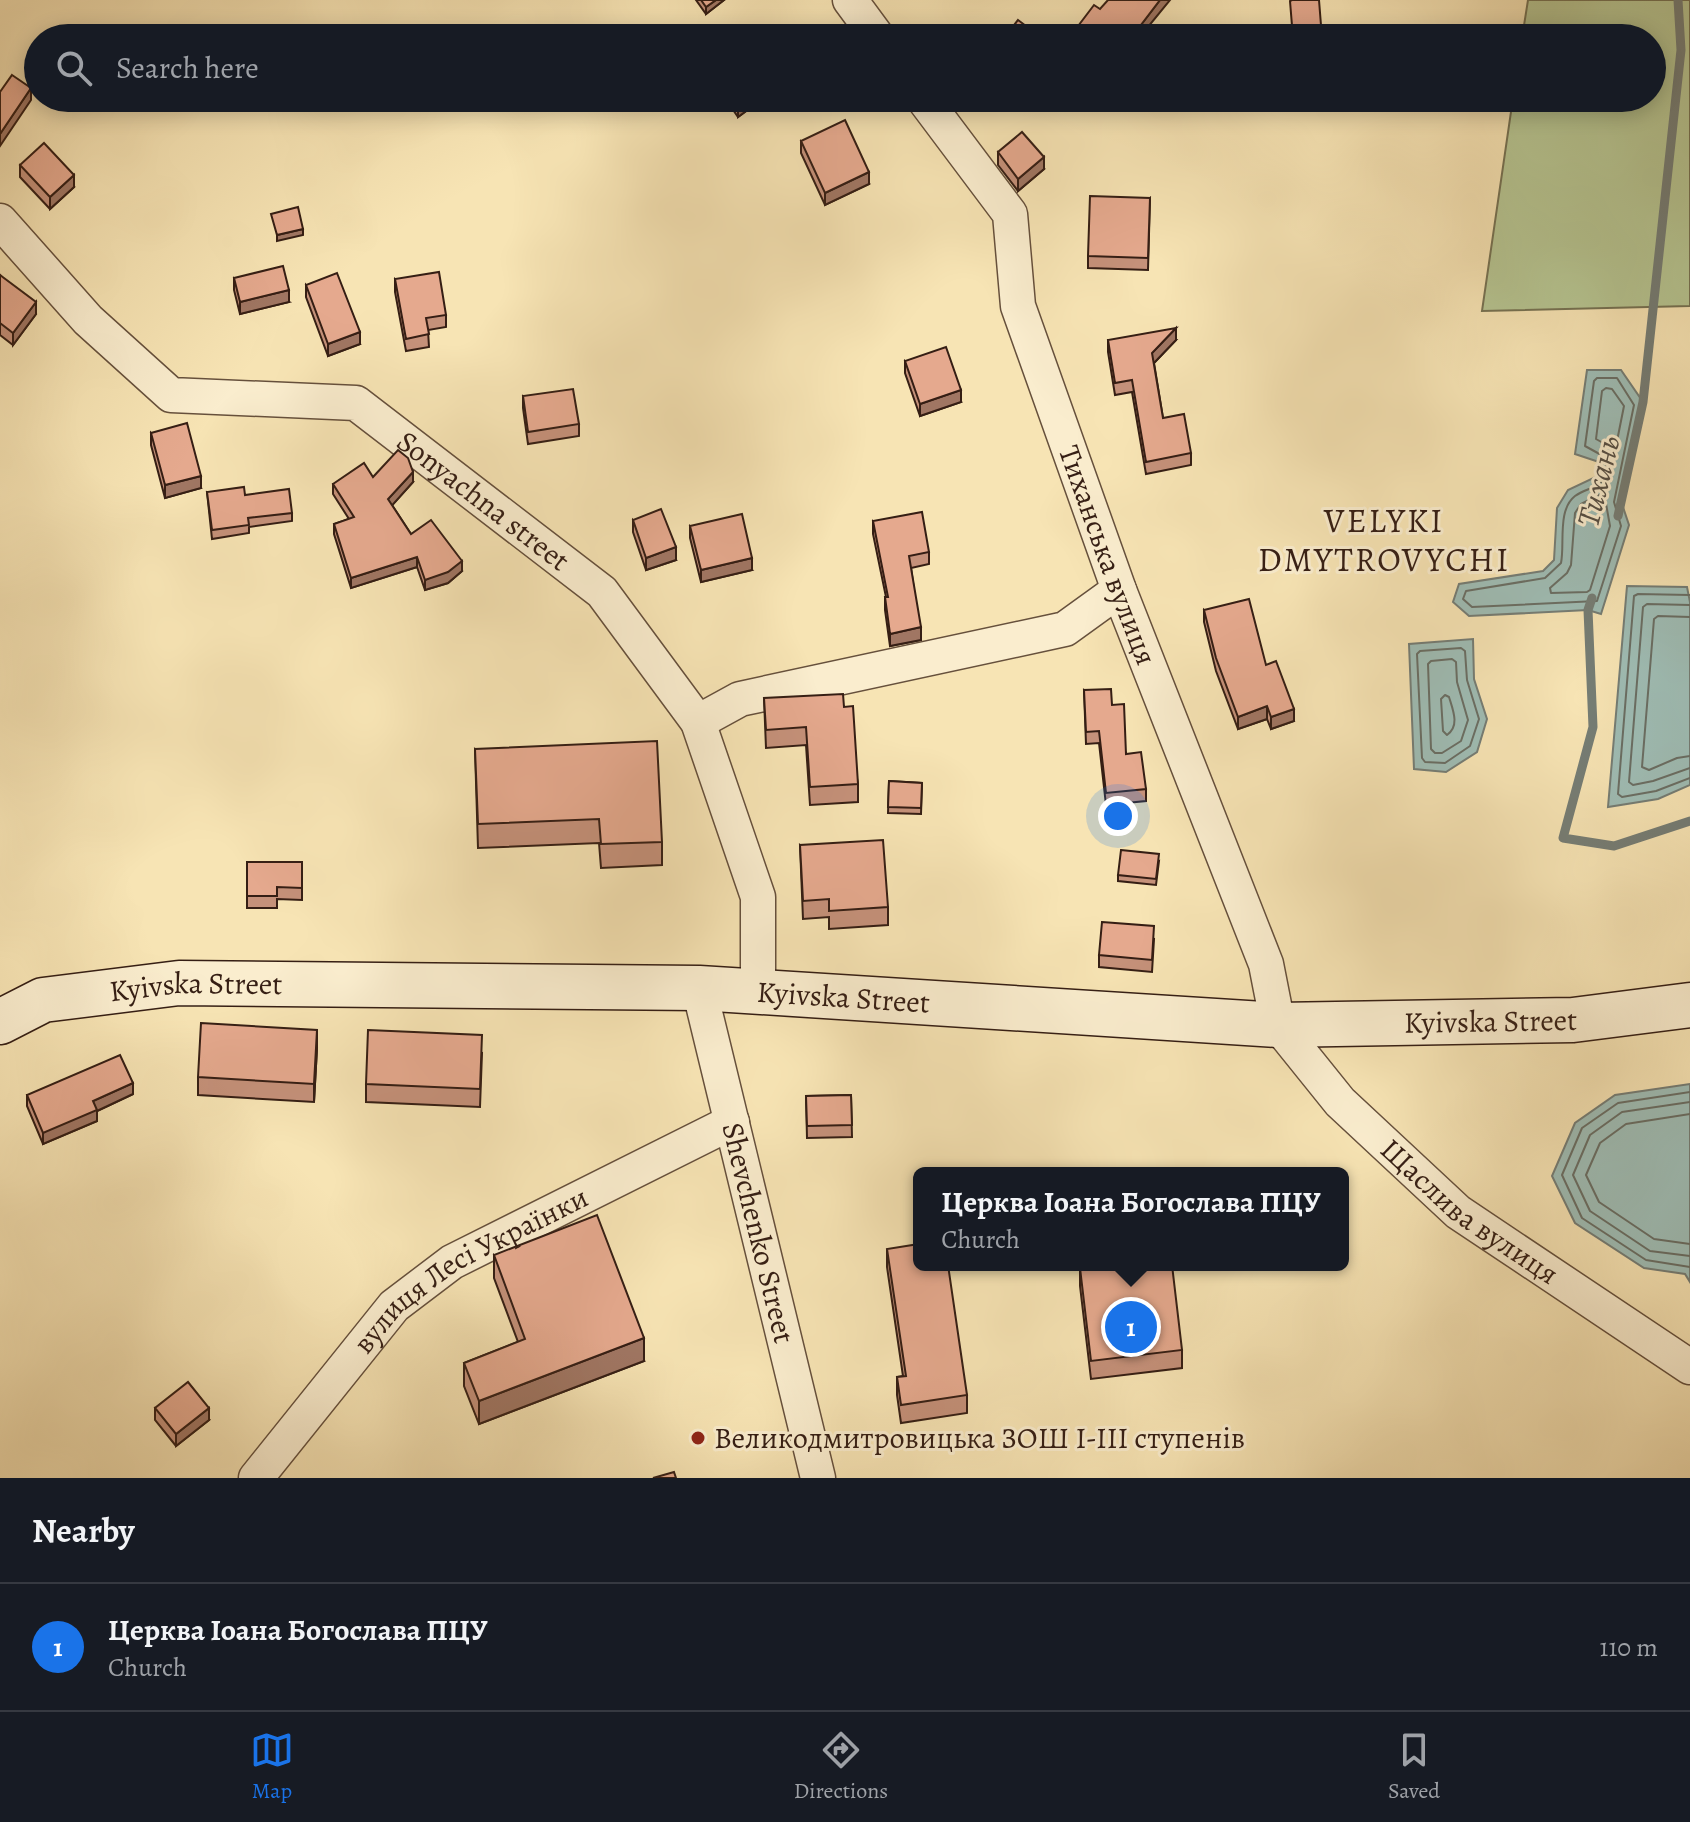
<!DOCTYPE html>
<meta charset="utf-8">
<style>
:root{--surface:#171b24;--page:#20242c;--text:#f1f3f6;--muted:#9ea1a6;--line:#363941;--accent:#1a73e8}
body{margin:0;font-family:Alegreya,serif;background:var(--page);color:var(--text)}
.you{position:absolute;left:1118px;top:816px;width:28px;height:28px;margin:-20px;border:6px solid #fff;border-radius:50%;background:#1a73e8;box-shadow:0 0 0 12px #1a73e833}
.badge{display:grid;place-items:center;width:52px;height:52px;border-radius:50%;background:var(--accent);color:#fff;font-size:26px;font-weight:700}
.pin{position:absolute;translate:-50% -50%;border:4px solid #fff;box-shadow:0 2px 8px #0006}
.popup{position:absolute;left:913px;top:1167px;width:436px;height:104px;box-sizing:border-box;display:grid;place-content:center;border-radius:12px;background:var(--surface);filter:drop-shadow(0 2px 6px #0005);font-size:26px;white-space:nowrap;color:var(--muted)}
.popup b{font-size:30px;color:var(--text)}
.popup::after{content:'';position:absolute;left:50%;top:100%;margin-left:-16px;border:16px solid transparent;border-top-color:var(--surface)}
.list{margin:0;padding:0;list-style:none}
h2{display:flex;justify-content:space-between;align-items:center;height:104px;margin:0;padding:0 32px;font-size:34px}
h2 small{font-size:26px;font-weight:400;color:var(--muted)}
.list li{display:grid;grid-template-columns:52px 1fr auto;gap:24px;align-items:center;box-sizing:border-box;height:128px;padding:0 32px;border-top:2px solid var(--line)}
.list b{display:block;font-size:30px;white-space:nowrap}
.list p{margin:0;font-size:26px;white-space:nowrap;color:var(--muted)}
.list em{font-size:26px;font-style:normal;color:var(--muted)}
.icon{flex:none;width:44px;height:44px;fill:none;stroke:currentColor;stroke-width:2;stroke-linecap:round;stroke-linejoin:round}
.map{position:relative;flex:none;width:1690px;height:1478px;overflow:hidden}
.search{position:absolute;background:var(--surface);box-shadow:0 4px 20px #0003;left:24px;right:24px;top:24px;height:88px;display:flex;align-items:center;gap:20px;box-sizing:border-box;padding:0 28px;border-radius:44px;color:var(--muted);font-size:30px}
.sheet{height:232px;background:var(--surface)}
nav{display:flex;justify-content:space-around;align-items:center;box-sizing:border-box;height:112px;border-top:2px solid var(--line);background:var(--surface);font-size:22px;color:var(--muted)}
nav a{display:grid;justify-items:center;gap:4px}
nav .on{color:var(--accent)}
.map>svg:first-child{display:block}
.green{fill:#b6c592;stroke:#767253;stroke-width:2}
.water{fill:#9fbdb5;stroke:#757d75;stroke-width:2}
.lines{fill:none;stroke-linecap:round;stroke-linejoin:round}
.shore{stroke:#6a6e64;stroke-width:2}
.stream{stroke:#757d75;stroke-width:9}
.minor-casing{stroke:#66503c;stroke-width:37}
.secondary-casing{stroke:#351e14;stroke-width:47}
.minor{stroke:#faedce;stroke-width:34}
.secondary{stroke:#faedce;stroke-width:44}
.wall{fill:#c5917a;stroke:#351e14;stroke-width:2}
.shaded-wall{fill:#a07663;stroke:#351e14;stroke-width:2}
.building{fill:#e5a98e;stroke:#351e14;stroke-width:2}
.poi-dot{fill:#8f2418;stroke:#faedce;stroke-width:3}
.labels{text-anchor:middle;stroke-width:6;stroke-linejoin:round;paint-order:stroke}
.street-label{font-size:30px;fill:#351e14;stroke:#faedce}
.poi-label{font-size:30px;fill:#351e14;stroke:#faedce;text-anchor:start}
.water-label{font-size:32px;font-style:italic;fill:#554e44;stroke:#faedce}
.quarter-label{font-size:34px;letter-spacing:2px;fill:#351e14;stroke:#faedce}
</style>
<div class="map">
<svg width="1690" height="1478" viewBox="0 0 1690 1478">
<rect width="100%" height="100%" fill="#f7e4b4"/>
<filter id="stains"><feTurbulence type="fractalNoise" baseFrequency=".0025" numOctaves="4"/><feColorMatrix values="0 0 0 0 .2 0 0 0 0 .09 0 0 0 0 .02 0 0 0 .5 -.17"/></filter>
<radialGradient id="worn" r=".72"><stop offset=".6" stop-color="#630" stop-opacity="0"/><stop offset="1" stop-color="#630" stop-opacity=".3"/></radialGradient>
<path class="green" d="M1528 0H1690V306L1482 311 1513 98H1652V38H1522Z"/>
<g class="water">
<path d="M1587 370H1621L1643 402 1622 504 1629 525 1601 614 1588 610 1469 616 1453 602 1459 584 1543 571 1554 560 1557 508 1568 490 1600 475 1599 462 1575 454Z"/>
<path d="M1627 586 1687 587 1690 602V785L1658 799 1608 807Z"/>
<path d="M1473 639 1474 679 1487 719 1477 752 1446 772 1414 769 1409 644Z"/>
<path d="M1690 1084V1282L1685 1274 1644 1268 1575 1223 1552 1176 1575 1123 1615 1095Z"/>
</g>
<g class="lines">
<g class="shore">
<path d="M1597 378H1617L1634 405 1614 502 1621 526 1597 601 1472 607 1463 599 1466 591 1545 578 1561 563C1565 544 1557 510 1575 496 1586 488 1600 488 1607 476L1605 457 1585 446 1594 381Z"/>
<path d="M1606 388 1612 389 1624 406 1616 446 1612 448 1596 439 1602 391Z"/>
<path d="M1599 495 1605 498 1610 526 1590 590 1587 592 1551 593 1550 588 1567 573 1571 565 1575 513 1581 504Z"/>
<path d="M1690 595 1638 594 1634 596 1618 794 1622 797 1656 791 1690 778"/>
<path d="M1690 605 1647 604 1643 607 1629 782 1633 785 1653 781 1690 768"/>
<path d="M1690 617 1658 616 1654 619 1642 767 1649 770 1677 758 1690 756"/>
<path d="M1461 648 1465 651 1467 680 1479 719 1470 746 1445 763 1425 762 1422 758 1417 654 1420 651Z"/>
<path d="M1452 659 1456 662 1457 682 1468 720 1461 741 1442 753H1435L1431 749 1428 664 1431 661Z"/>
<path d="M1445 695 1449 697C1453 710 1460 726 1447 735L1443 731 1441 699Z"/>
<path d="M1690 1092 1618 1103 1582 1128 1562 1175 1582 1218 1646 1260 1690 1267"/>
<path d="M1690 1102 1622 1112 1590 1135 1573 1175 1590 1211 1650 1251 1690 1256"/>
<path d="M1690 1114 1626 1124 1600 1143 1586 1175 1599 1202 1654 1239 1690 1244"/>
</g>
<g class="stream">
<path d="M1618 516 1643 402 1681 50 1678 0"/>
<path d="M1592 598 1588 610 1593 727 1563 838 1614 846 1690 821"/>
</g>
<g class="minor-casing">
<g id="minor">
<path d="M850 0 878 38"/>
<path id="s1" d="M923 98 1010 214 1018 306 1119 590 1266 964 1278 1025 1340 1102 1458 1212 1690 1367"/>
<path id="s2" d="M0 221 88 320 171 395 356 403 602 592 698 722 758 897V992"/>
<path d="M698 722 740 699 1065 629 1119 590"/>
<path id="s3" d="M699 988 818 1478"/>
<path id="s4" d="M256 1478 394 1306 452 1262 732 1122"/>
</g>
</g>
<g class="secondary-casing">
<g id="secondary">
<path id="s5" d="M0 1022 43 1000 179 983 699 988 1278 1025 1573 1020 1690 1005"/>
</g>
</g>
<use href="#minor" class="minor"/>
<use href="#secondary" class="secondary"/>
</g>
<g class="wall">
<path d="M696 0H724L706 14Z"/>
<path d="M725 98H757V103L738 117Z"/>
<path d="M801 141 869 184 825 205 801 153Z"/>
<path d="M998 152 1044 169 1018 191 998 165Z"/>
<path d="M20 165 74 187 50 209 20 177Z"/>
<path d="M1150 198 1148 270 1088 268V256Z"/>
<path d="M0 275 36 314 13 345 0 335Z"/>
<path d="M234 278 289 302 240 314 234 290Z"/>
<path d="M395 279 446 315V327L428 330 429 347 406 351 395 292Z"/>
<path d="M306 285 360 344 328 356 306 297Z"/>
<path d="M1108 340H1176L1154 363 1163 418 1191 453V465L1146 474 1132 392 1115 395 1108 352Z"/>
<path d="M905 361 961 402 920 416 905 373Z"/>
<path d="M523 396 579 424V436L528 444 523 408Z"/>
<path d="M151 433 201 488 165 498 151 445Z"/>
<path d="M373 477 413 482 392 505 411 534 462 571 448 583 425 590 417 567 351 588 334 534V524L349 519 333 494V484Z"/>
<path d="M207 492 292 513V521L249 527V533L212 539Z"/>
<path d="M633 520 676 560 646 570 633 532Z"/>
<path d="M873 521 929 552V564L911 568 921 640 890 646 885 610V597H886L873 534Z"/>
<path d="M690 526 752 570 701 582 690 538Z"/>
<path d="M1204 610 1266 665 1294 721 1271 729 1267 719 1238 729 1216 671 1204 622Z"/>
<path d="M1084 690 1112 705 1126 754 1146 789V801L1106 805 1099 743 1086 744Z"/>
<path d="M764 698 844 707 858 784V802L810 805 806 745 766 748Z"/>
<path d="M475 749 662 842V865L601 868 599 843 478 848Z"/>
<path d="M889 781 922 783 921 814 888 813Z"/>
<path d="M800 845 888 907V925L829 929V917L803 919Z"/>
<path d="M1159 861 1156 885 1118 881V875Z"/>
<path d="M247 862H302V900L277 899V908H247Z"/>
<path d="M1154 939 1152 972 1099 967V955Z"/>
<path d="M317 1048 314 1102 198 1095V1077Z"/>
<path d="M482 1053 480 1107 366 1102V1084Z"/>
<path d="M133 1094 97 1111V1121L43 1144 27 1106V1095Z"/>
<path d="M851 1095 852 1137 807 1138 806 1096Z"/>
<path d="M887 1249 967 1395V1413L901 1423 897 1395V1377L903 1376 887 1267Z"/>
<path d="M494 1255 644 1361 479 1424 464 1386V1363L518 1342 494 1278Z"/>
<path d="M1080 1268 1182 1350V1368L1091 1379 1080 1286Z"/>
<path d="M155 1408 209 1420 176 1446 155 1420Z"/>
</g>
<g class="shaded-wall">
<path d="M716 0H724L706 14V7Z"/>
<path d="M1160 0H1170L1139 38H1131Z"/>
<path d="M31 88V100L0 146V134Z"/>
<path d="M756 98H757V103L738 117V111Z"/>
<path d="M1044 157V169L1018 191V179Z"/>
<path d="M869 172V184L825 205V193Z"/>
<path d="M74 175V187L50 209V197Z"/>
<path d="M303 229V235L277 241V235Z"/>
<path d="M289 290V302L240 314V302Z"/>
<path d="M36 302V314L13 345V333Z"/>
<path d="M1176 328V340L1152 365V353Z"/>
<path d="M360 332V344L328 356V344Z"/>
<path d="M961 390V402L920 416V404Z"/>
<path d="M413 472V482L388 510V499Z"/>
<path d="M201 476V488L165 498V485Z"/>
<path d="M676 547V560L646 570V558Z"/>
<path d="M417 557V567L351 588V578Z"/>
<path d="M752 558V570L701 582V570Z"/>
<path d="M462 561V571L448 583 425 590V580Z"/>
<path d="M921 627V640L890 646V634Z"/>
<path d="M1267 706V719L1238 729V717Z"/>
<path d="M1294 709V721L1271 729V717Z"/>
<path d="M317 1030V1048L314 1102V1084Z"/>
<path d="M133 1083V1094L97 1111V1121L43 1144V1133L93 1101Z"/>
<path d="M644 1338V1361L479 1424V1401Z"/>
<path d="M209 1408V1420L176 1446V1434Z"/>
</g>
<g class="building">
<path d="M701 0H716L706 7Z"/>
<path d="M1108 0H1160L1131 38H1069L1094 5 1100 9Z"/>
<path d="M1292 0H1319L1322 38H1293L1290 1Z"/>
<path d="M1018 20 1042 38H1004Z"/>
<path d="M12 75 31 88 0 134V92Z"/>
<path d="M729 98H756L738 111Z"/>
<path d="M845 120 869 172 825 193 801 141Z"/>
<path d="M1022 132 1044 157 1018 179 998 152Z"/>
<path d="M44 143 74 175 50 197 20 165Z"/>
<path d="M1090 196 1150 198 1148 258 1088 256Z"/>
<path d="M298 207 303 229 277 235 271 214Z"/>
<path d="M283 266 289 290 240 302 234 278Z"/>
<path d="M439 272 446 315 426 318 429 334 406 339 395 279Z"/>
<path d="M337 273 360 332 328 344 306 285Z"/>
<path d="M0 275 36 302 13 333 0 323Z"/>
<path d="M1176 328 1152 353 1163 418 1184 414 1191 453 1146 462 1132 380 1115 383 1108 340Z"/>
<path d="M946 347 961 390 920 404 905 361Z"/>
<path d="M573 389 579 424 528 432 523 396Z"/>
<path d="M187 423 201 476 165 485 151 433Z"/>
<path d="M398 450 408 458 413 472 388 499 411 534 431 520 462 561 448 572 425 580 417 557 351 578 334 524 354 517 333 484 364 463 373 477Z"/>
<path d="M244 487 245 495 289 489 292 513 248 518 249 525 212 530 207 492Z"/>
<path d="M661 509 676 547 646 558 633 520Z"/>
<path d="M922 512 929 552 909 556 921 627 890 634 885 597H888L873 521Z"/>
<path d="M742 514 752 558 701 570 690 526Z"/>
<path d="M1249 599 1266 665 1276 661 1294 709 1271 717 1267 706 1238 717 1216 658 1204 610Z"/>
<path d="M1111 689 1112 705 1124 704 1126 754 1141 752 1146 789 1106 793 1099 731 1086 732 1084 690Z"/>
<path d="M843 694 844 707 853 706 858 784 810 787 806 727 766 730 764 698Z"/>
<path d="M657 741 662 842 601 844 599 819 478 824 475 749Z"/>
<path d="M889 781 922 783 921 808 888 807Z"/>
<path d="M883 840 888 907 829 911V899L803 901 800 845Z"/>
<path d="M1121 850 1159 854 1156 879 1118 875Z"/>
<path d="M247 862H302V888L277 887V896H247Z"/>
<path d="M1102 922 1154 926 1152 960 1099 955Z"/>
<path d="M201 1023 317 1030 314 1084 198 1077Z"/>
<path d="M368 1030 482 1035 480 1089 366 1084Z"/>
<path d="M120 1055 133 1083 93 1101 97 1110 43 1133 27 1095Z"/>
<path d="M851 1095 852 1125 807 1126 806 1096Z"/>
<path d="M597 1215 644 1338 479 1401 464 1363 525 1339 494 1255Z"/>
<path d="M919 1244V1265H948L967 1395 901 1405 897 1377 906 1376 887 1249Z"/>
<path d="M1109 1265H1172L1182 1350 1091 1361 1080 1268Z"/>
<path d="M188 1382 209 1408 176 1434 155 1408Z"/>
<path d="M674 1472 676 1478H653Z"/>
</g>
<circle class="poi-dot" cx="698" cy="1438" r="8"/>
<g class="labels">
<g class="street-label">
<text dy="10" stroke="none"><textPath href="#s2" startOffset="590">Sonyachna street</textPath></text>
<text dy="10" stroke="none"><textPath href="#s1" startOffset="502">Тиханська вулиця</textPath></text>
<text dy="10" stroke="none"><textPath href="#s5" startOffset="202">Kyivska Street</textPath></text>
<text dy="10" stroke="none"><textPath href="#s5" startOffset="850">Kyivska Street</textPath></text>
<text dy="10" stroke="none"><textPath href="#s5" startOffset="1498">Kyivska Street</textPath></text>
<text dy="10" stroke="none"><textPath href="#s1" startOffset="1272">Щаслива вулиця</textPath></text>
<text dy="10" stroke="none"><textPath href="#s3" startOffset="252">Shevchenko Street</textPath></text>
<text dy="10" stroke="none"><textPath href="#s4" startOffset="304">вулиця Лесі Українки</textPath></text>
</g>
<g class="poi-label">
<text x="714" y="1448">Великодмитровицька ЗОШ І-ІІІ ступенів</text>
</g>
<g class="water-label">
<text transform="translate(1598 481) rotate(-76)" y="11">Тихань</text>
</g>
<g class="quarter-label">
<text x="1384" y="532">VELYKI<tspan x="1384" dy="39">DMYTROVYCHI</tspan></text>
</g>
</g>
<rect width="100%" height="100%" filter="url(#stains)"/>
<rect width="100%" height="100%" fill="url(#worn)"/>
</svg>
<div class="you"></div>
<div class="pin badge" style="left:1131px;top:1327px">1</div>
<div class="popup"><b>Церква Іоана Богослава ПЦУ</b>Church</div>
<div class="search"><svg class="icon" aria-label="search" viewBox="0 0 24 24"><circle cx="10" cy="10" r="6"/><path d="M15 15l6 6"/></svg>Search here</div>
</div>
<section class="sheet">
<h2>Nearby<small></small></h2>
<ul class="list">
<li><span class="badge">1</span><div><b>Церква Іоана Богослава ПЦУ</b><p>Church</p></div><em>110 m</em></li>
</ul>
</section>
<nav>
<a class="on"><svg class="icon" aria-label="map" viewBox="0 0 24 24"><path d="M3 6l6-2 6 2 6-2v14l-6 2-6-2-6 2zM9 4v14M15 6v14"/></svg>Map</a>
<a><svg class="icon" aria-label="directions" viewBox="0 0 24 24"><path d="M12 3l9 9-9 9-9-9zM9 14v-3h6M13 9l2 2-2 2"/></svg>Directions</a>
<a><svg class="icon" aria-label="saved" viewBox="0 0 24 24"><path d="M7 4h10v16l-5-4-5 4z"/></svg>Saved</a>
</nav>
